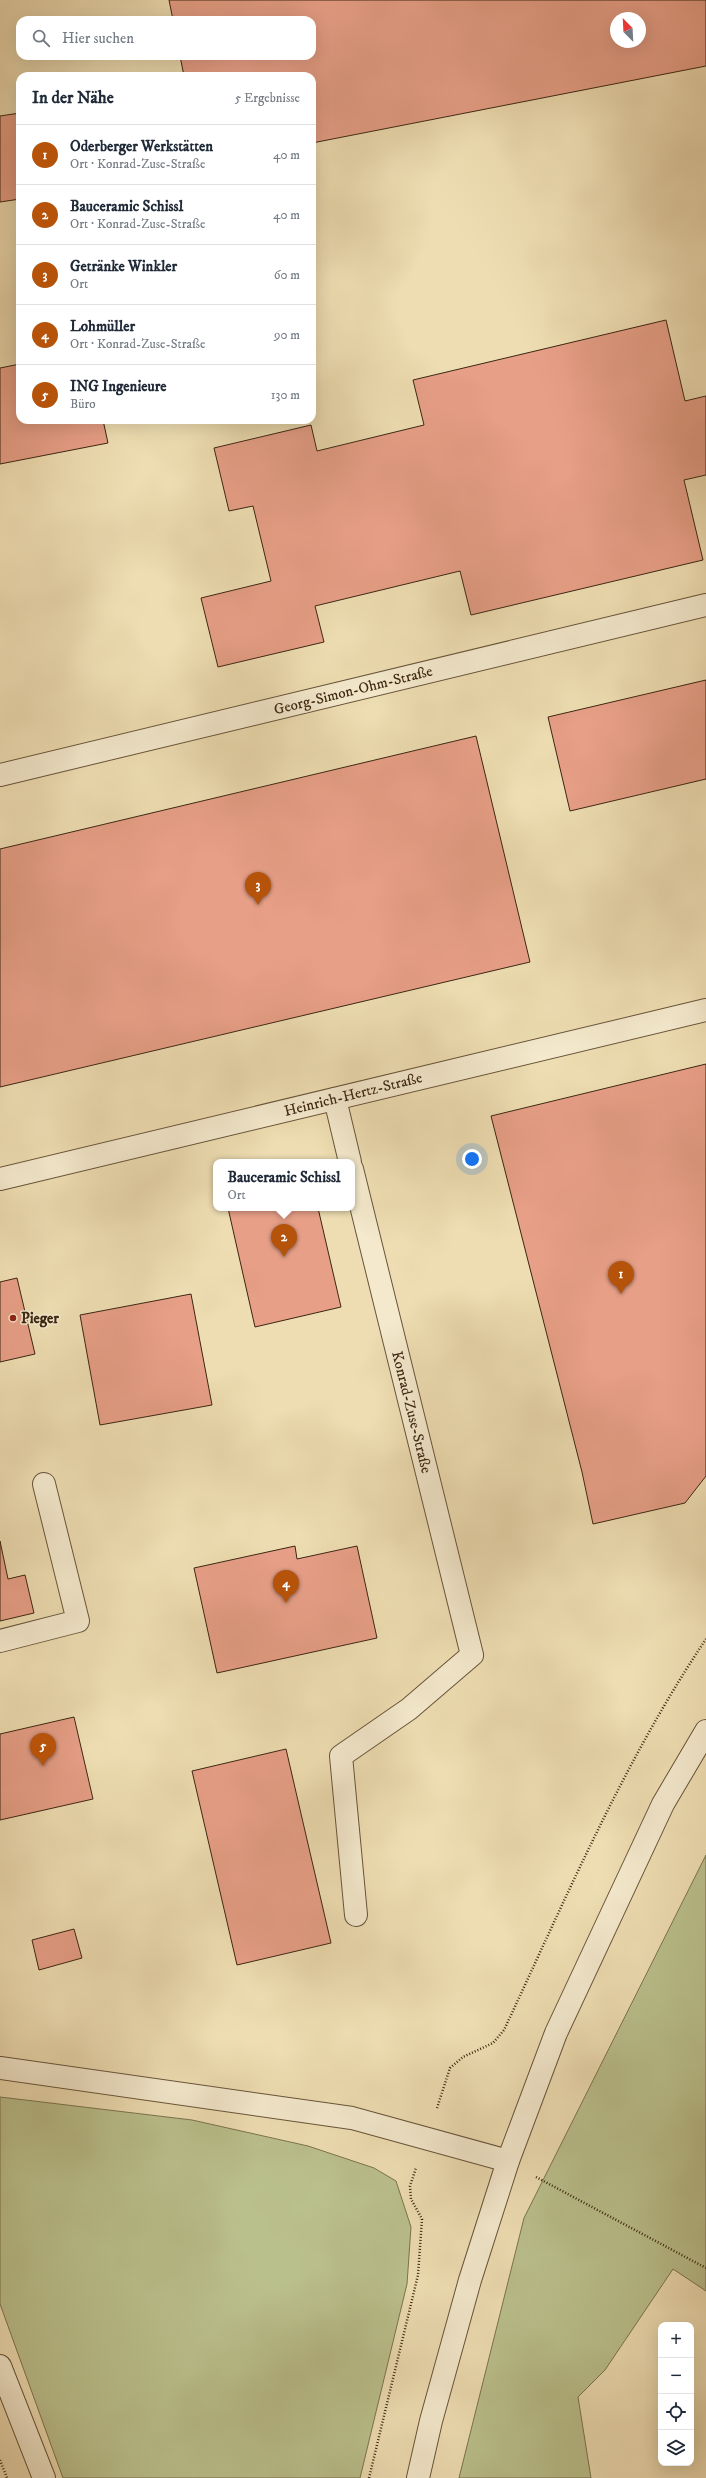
<!DOCTYPE html>
<html lang="de">
<meta charset="utf-8">
<style>
:root{--surface:#fff;--page:#f6f6f7;--text:#1f2937;--muted:#747a83;--line:#e0e1e3;--accent:#b45309}
body{margin:0;font-family:"IM FELL DW Pica",serif;background:var(--page);color:var(--text)}
.controls{position:absolute;right:12px;bottom:12px;display:grid;overflow:hidden;border-radius:8px;box-shadow:0 4px 16px #0002}
.controls button{width:36px;height:36px;display:grid;place-items:center;padding:0;border:0;border-bottom:1px solid var(--line);background:var(--surface);color:var(--text);font:20px sans-serif}
.compass{position:absolute;left:610px;top:12px;width:36px;height:36px;border-radius:50%;background:var(--surface);box-shadow:0 4px 16px #0002;rotate:336deg}
.you{position:absolute;left:472px;top:1159px;width:14px;height:14px;margin:-10px;border:3px solid #fff;border-radius:50%;background:#1a73e8;box-shadow:0 0 0 6px #1a73e833}
.badge{display:grid;place-items:center;width:26px;height:26px;border-radius:50%;background:var(--accent);color:#fff;font-size:13px;font-weight:700}
.pin{position:absolute;translate:-50% -33px;filter:drop-shadow(0 1px 2px #0008)}
.pin::after{content:'';position:absolute;top:21px;width:14px;height:12px;background:inherit;clip-path:polygon(0 0,100% 0,50% 100%)}
.popup{position:absolute;left:213px;top:1159px;width:142px;height:52px;box-sizing:border-box;display:grid;place-content:center;border-radius:8px;background:var(--surface);filter:drop-shadow(0 1px 3px #0005);font-size:13px;white-space:nowrap;color:var(--muted)}
.popup b{font-size:15px;color:var(--text)}
.popup::after{content:'';position:absolute;left:50%;top:100%;margin-left:-8px;border:8px solid transparent;border-top-color:var(--surface)}
.list{margin:0;padding:0;list-style:none}
h2{display:flex;justify-content:space-between;align-items:center;height:52px;margin:0;padding:0 16px;font-size:17px}
h2 small{font-size:13px;font-weight:400;color:var(--muted)}
.list li{display:grid;grid-template-columns:26px 1fr auto;gap:12px;align-items:center;box-sizing:border-box;height:60px;padding:0 16px;border-top:1px solid var(--line)}
.list b{display:block;font-size:15px;white-space:nowrap}
.list p{margin:0;font-size:13px;white-space:nowrap;color:var(--muted)}
.list em{font-size:13px;font-style:normal;color:var(--muted)}
.icon{flex:none;width:22px;height:22px;fill:none;stroke:currentColor;stroke-width:2;stroke-linecap:round;stroke-linejoin:round}
.map{position:relative;flex:none;width:706px;height:2478px;overflow:hidden}
.search{position:absolute;background:var(--surface);box-shadow:0 4px 16px #0002;left:16px;top:16px;width:300px;height:44px;display:flex;align-items:center;gap:10px;box-sizing:border-box;padding:0 14px;border-radius:12px;color:var(--muted);font-size:15px}
.panel{position:absolute;background:var(--surface);box-shadow:0 4px 16px #0002;left:16px;top:72px;width:300px;height:352px;border-radius:12px}
.map>svg:first-child{display:block}
.green{fill:#bac08c;stroke:#7b734f}
.building{fill:#e79f87;stroke:#3c2612;fill-rule:evenodd}
.lines{fill:none;stroke-linecap:round;stroke-linejoin:round}
.minor-casing{stroke:#68543a;stroke-width:24}
.path{stroke:#3c2612;stroke-width:2.5;stroke-dasharray:1 2;stroke-linecap:butt}
.minor{stroke:#f4e9cd;stroke-width:22}
.poi-dot{fill:#8f2418;stroke:#f4e9cd;stroke-width:1.5}
.labels{text-anchor:middle;stroke-width:3;stroke-linejoin:round;paint-order:stroke}
.street-label{font-size:15px;fill:#3c2612;stroke:#f4e9cd}
.poi-label{font-size:15px;font-weight:bold;fill:#3c2612;stroke:#f4e9cd;text-anchor:start}
</style>
<div class="map">
<svg width="706" height="2478" viewBox="0 0 706 2478">
<rect width="100%" height="100%" fill="#eeddb2"/>
<filter id="stains"><feTurbulence type="fractalNoise" baseFrequency=".005" numOctaves="4"/><feColorMatrix values="0 0 0 0 .2 0 0 0 0 .09 0 0 0 0 .02 0 0 0 .5 -.17"/></filter>
<radialGradient id="worn" r=".72"><stop offset=".6" stop-color="#630" stop-opacity="0"/><stop offset="1" stop-color="#630" stop-opacity=".3"/></radialGradient>
<g class="green">
<path d="M706 1855V2291L673 2269 605 2370 578 2397 591 2478H459L524 2218Z"/>
<path d="M0 2097 192 2120 308 2146 374 2168 396 2181 411 2227 407 2284 360 2478H63L0 2304Z"/>
</g>
<g class="building">
<path d="M169 0H706V66L312 143V76H184L180 56H312V20H173ZM616 18H640V42H616Z"/>
<path d="M20 113V199L0 202V116Z"/>
<path d="M666 320 685 401 706 396V475L684 480 703 560 471 615 460 571 315 606 324 642 218 667 201 598 271 581 253 506 229 511 214 448 311 425 317 451 424 425 413 380Z"/>
<path d="M20 364V420H103L108 443 0 464V368Z"/>
<path d="M706 680V779L570 811 548 717Z"/>
<path d="M476 736 530 962 0 1087V849Z"/>
<path d="M706 1064V1476L685 1503 593 1524 582 1472 491 1116Z"/>
<path d="M228 1208H318L341 1307 255 1327Z"/>
<path d="M17 1278 35 1354 0 1362V1282Z"/>
<path d="M191 1294 212 1405 100 1425 80 1315Z"/>
<path d="M0 1541 8 1579 25 1575 34 1613 0 1621Z"/>
<path d="M295 1546 297 1559 357 1546 377 1638 217 1673 194 1568Z"/>
<path d="M74 1717 93 1799 0 1820V1734Z"/>
<path d="M286 1749 331 1943 237 1965 192 1771Z"/>
<path d="M74 1929 82 1958 39 1970 32 1940Z"/>
</g>
<g class="lines">
<g class="minor-casing">
<g id="minor">
<path d="M0 775 706 605"/>
<path d="M335 1099 350 1162"/>
<path d="M352 1169 472 1655 409 1709 341 1756 356 1915"/>
<path d="M0 1179 706 1010"/>
<path d="M0 1641 78 1621 44 1484"/>
<path d="M0 2068 352 2118 508 2161"/>
<path d="M0 2366 44 2478"/>
<path d="M418 2478 431 2421 470 2280 508 2161 556 2033 663 1804 706 1731"/>
</g>
</g>
<g class="path">
<path d="M437 2108 450 2068 463 2057 493 2043 504 2030C566 1898 624 1761 706 1639"/>
<path d="M536 2177 706 2268"/>
<path d="M0 2460 7 2478"/>
<path d="M369 2478 418 2275 422 2219 411 2199 410 2186 416 2168"/>
</g>
<use href="#minor" class="minor"/>
</g>
<circle class="poi-dot" cx="13" cy="1318" r="4"/>
<g class="labels">
<g class="street-label">
<text transform="translate(353 690) rotate(-14)" y="5">Georg-Simon-Ohm-Straße</text>
<text transform="translate(353 1094) rotate(-14)" y="5">Heinrich-Hertz-Straße</text>
<text transform="translate(412 1412) rotate(76)" y="5">Konrad-Zuse-Straße</text>
</g>
<g class="poi-label">
<text x="21" y="1323">Pieger</text>
</g>
</g>
<rect width="100%" height="100%" filter="url(#stains)"/>
<rect width="100%" height="100%" fill="url(#worn)"/>
</svg>
<div class="controls">
<button>+</button>
<button>−</button>
<button><svg class="icon" aria-label="locate" viewBox="0 0 24 24"><circle cx="12" cy="12" r="6"/><path d="M12 2v4M12 18v4M2 12h4M18 12h4"/></svg></button>
<button><svg class="icon" aria-label="layers" viewBox="0 0 24 24"><path d="M12 4l9 5-9 5-9-5zM3 14l9 5 9-5"/></svg></button>
</div>
<svg class="compass" viewBox="-18 -18 36 36"><path d="M0-13l5 13h-10z" fill="#e53935"/><path d="M0 13l5-13h-10z" fill="#747a83"/></svg>
<div class="you"></div>
<div class="pin badge" style="left:621px;top:1294px">1</div>
<div class="pin badge" style="left:284px;top:1257px">2</div>
<div class="popup"><b>Bauceramic Schissl</b>Ort</div>
<div class="pin badge" style="left:258px;top:905px">3</div>
<div class="pin badge" style="left:286px;top:1603px">4</div>
<div class="pin badge" style="left:43px;top:1766px">5</div>
<div class="search"><svg class="icon" aria-label="search" viewBox="0 0 24 24"><circle cx="10" cy="10" r="6"/><path d="M15 15l6 6"/></svg>Hier suchen</div>
<section class="panel">
<h2>In der Nähe<small>5 Ergebnisse</small></h2>
<ul class="list">
<li><span class="badge">1</span><div><b>Oderberger Werkstätten</b><p>Ort · Konrad-Zuse-Straße</p></div><em>40 m</em></li>
<li><span class="badge">2</span><div><b>Bauceramic Schissl</b><p>Ort · Konrad-Zuse-Straße</p></div><em>40 m</em></li>
<li><span class="badge">3</span><div><b>Getränke Winkler</b><p>Ort</p></div><em>60 m</em></li>
<li><span class="badge">4</span><div><b>Lohmüller</b><p>Ort · Konrad-Zuse-Straße</p></div><em>90 m</em></li>
<li><span class="badge">5</span><div><b>ING Ingenieure</b><p>Büro</p></div><em>130 m</em></li>
</ul>
</section>
</div>
